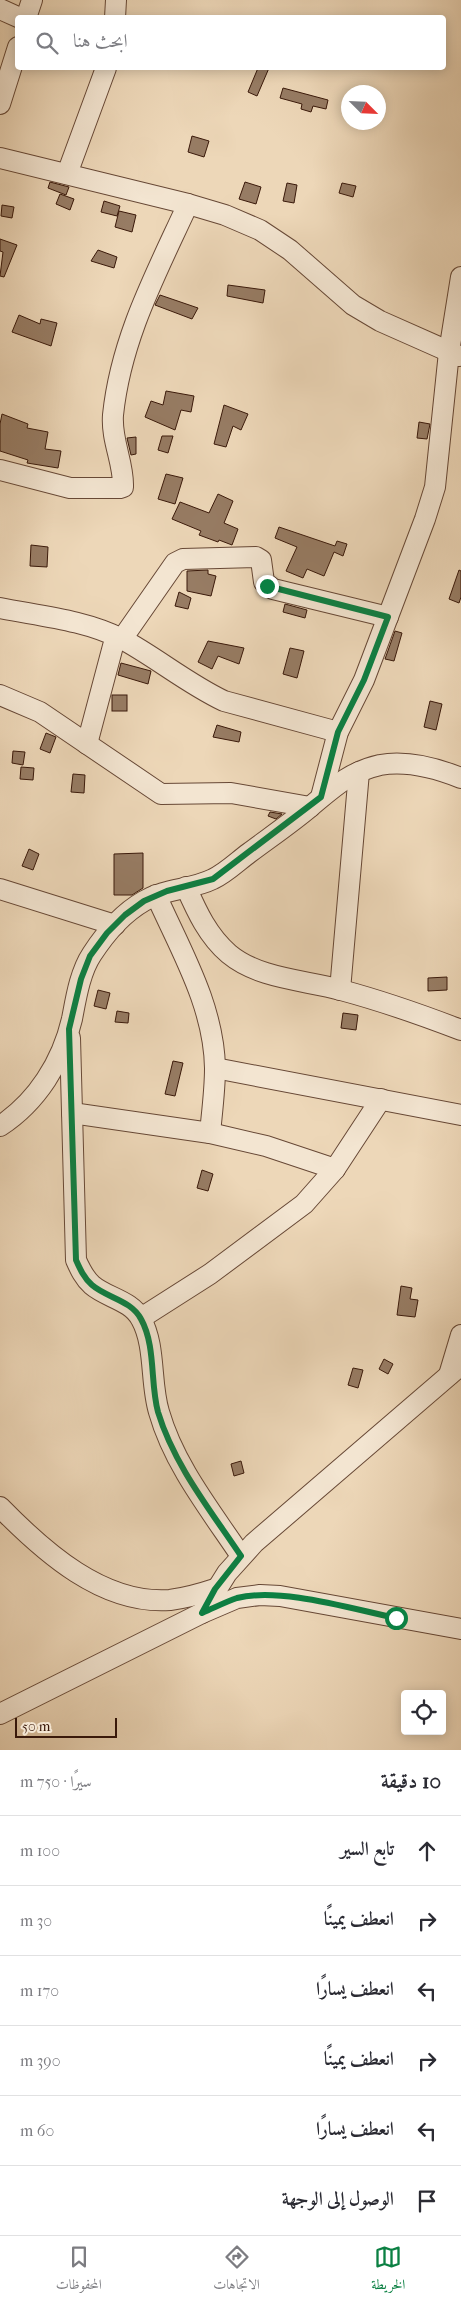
<!DOCTYPE html>
<html lang="ar">
<meta charset="utf-8">
<style>
:root{--surface:#fff;--page:#f2f2f3;--text:#2b2b33;--muted:#7c7c81;--line:#e1e1e2;--accent:#0b8043}
body{margin:0;font-family:"IM FELL French Canon",Amiri,serif;background:var(--page);color:var(--text);direction:rtl}
.controls{position:absolute;right:15px;bottom:15px;display:grid;overflow:hidden;border-radius:5px;box-shadow:0 2px 12px #0003}
.controls button{width:45px;height:45px;display:grid;place-items:center;padding:0;border:0;border-bottom:1px solid var(--line);background:var(--surface);color:var(--text);font:25px sans-serif}
.compass{position:absolute;left:341px;top:85px;width:45px;height:45px;border-radius:50%;background:var(--surface);box-shadow:0 2px 12px #0003;rotate:114deg}
.scale{position:absolute;left:15px;bottom:12px;width:102px;box-sizing:border-box;padding-left:5px;border:2px solid #3a190a;border-top:0;font-size:14px;line-height:18px;white-space:nowrap;color:#3a190a;-webkit-text-stroke:4px #f3e5d1;paint-order:stroke}
.stop{position:absolute;width:15px;height:15px;margin:-11px;border:4px solid #0b8043;border-radius:50%;background:#fff}
.stop.end{background:#0b8043;border-color:#fff;box-shadow:0 1px 5px #0008}
.list{margin:0;padding:0;list-style:none}
h2{display:flex;justify-content:space-between;align-items:center;height:65px;margin:0;padding:0 20px;font-size:21px}
h2 small{font-size:16px;font-weight:400;color:var(--muted)}
.list li{display:grid;grid-template-columns:32px 1fr auto;gap:15px;align-items:center;box-sizing:border-box;height:70px;padding:0 20px;border-top:1px solid var(--line)}
.list b{display:block;font-size:19px;white-space:nowrap}
.list em{font-size:16px;font-style:normal;color:var(--muted)}
.icon{flex:none;width:28px;height:28px;fill:none;stroke:currentColor;stroke-width:2;stroke-linecap:round;stroke-linejoin:round}
.map{position:relative;flex:none;width:461px;height:1750px;overflow:hidden;direction:ltr}
.search{position:absolute;background:var(--surface);box-shadow:0 2px 12px #0003;left:15px;right:15px;top:15px;height:55px;display:flex;align-items:center;gap:12px;box-sizing:border-box;padding:0 18px;border-radius:5px;color:var(--muted);font-size:19px}
.sheet{height:485px;background:var(--surface)}
nav{display:flex;justify-content:space-around;align-items:center;box-sizing:border-box;height:70px;border-top:1px solid var(--line);background:var(--surface);font-size:14px;color:var(--muted)}
nav a{display:grid;justify-items:center;gap:2px}
nav .on{color:var(--accent)}
.map>svg:first-child{display:block}
.building{fill:#977c64;stroke:#3a190a}
.lines{fill:none;stroke-linecap:round;stroke-linejoin:round}
.minor-casing{stroke:#674836;stroke-width:22}
.minor{stroke:#f3e5d1;stroke-width:20}
.route{stroke:#0b8043;stroke-width:6}
</style>
<div class="map">
<svg width="461" height="1750" viewBox="0 0 461 1750">
<rect width="100%" height="100%" fill="#edd7b8"/>
<filter id="stains"><feTurbulence type="fractalNoise" baseFrequency=".004" numOctaves="4"/><feColorMatrix values="0 0 0 0 .2 0 0 0 0 .09 0 0 0 0 .02 0 0 0 .5 -.17"/></filter>
<radialGradient id="worn" r=".72"><stop offset=".6" stop-color="#630" stop-opacity="0"/><stop offset="1" stop-color="#630" stop-opacity=".3"/></radialGradient>
<g class="building">
<path d="M258 68H269L257 96 248 92Z"/>
<path d="M283 88 328 100 326 109 313 106 311 112 301 109 302 104 280 98Z"/>
<path d="M192 136 209 141 204 157 188 152Z"/>
<path d="M50 182 69 187 66 195 48 188Z"/>
<path d="M245 182 261 187 256 204 239 199Z"/>
<path d="M287 183 297 185 294 203 283 201Z"/>
<path d="M342 183 356 186 353 197 339 193Z"/>
<path d="M60 194 74 199 70 210 56 204Z"/>
<path d="M104 201 120 206 117 216 101 212Z"/>
<path d="M2 205 14 207 12 218 1 216Z"/>
<path d="M119 211 136 215 132 232 115 227Z"/>
<path d="M0 239 17 245 4 277 0 276 3 252 0 251Z"/>
<path d="M98 250 117 257 114 268 91 261Z"/>
<path d="M228 285 265 290 263 303 227 296Z"/>
<path d="M160 295 198 308 192 319 155 305Z"/>
<path d="M19 315 40 324 41 319 57 323 51 346 12 332Z"/>
<path d="M166 391 194 396 191 412 181 410 175 430 145 417 151 401 163 405Z"/>
<path d="M224 405 248 414 241 430 233 426 226 447 214 444Z"/>
<path d="M2 414 28 424 27 428 48 432 45 449 61 451 58 468 27 463 28 460 0 451V424Z"/>
<path d="M419 422 430 424 427 439 417 438Z"/>
<path d="M162 436H173L168 453 158 450Z"/>
<path d="M136 437V454L131 455 127 438Z"/>
<path d="M166 474 183 478 175 504 158 499Z"/>
<path d="M218 494 233 501 224 523 238 529 232 545 219 540 218 542 199 535 201 531 172 519 180 502 209 513Z"/>
<path d="M279 527 335 546 337 541 347 544 343 556 334 552 324 576 307 569 303 578 286 571 297 547 275 538Z"/>
<path d="M31 545 48 547 47 567 30 566Z"/>
<path d="M208 570V574L216 576 211 596 187 591V571Z"/>
<path d="M459 570 461 571V597L459 603 449 599Z"/>
<path d="M179 592 191 598 188 609 175 606Z"/>
<path d="M285 604 307 610 305 618 283 612Z"/>
<path d="M395 631 402 633 394 661 385 659Z"/>
<path d="M208 641 244 648 239 664 218 656 212 669 198 662Z"/>
<path d="M290 648 304 651 297 678 283 674Z"/>
<path d="M121 663 151 671 148 684 118 675Z"/>
<rect x="112" y="695" width="15" height="16"/>
<path d="M430 701 442 704 436 730 424 727Z"/>
<path d="M217 725 241 732 239 742 213 737Z"/>
<path d="M46 733 56 737 50 753 40 749Z"/>
<path d="M13 751 25 752 23 765 12 763Z"/>
<path d="M21 767 34 768 33 780 20 779Z"/>
<path d="M73 774 85 775 84 793 71 792Z"/>
<path d="M270 812 282 814 276 819 268 816Z"/>
<path d="M29 849 39 854 33 870 22 866Z"/>
<path d="M143 853V888L132 895H114V854Z"/>
<path d="M447 977V990L428 991V978Z"/>
<path d="M98 990 110 993 106 1009 94 1006Z"/>
<path d="M117 1011 129 1013 128 1023 115 1022Z"/>
<path d="M343 1013 358 1015 356 1030 341 1028Z"/>
<path d="M173 1061 183 1063 175 1096 165 1094Z"/>
<path d="M202 1170 213 1174 208 1191 197 1188Z"/>
<path d="M401 1286 412 1288 410 1299 418 1300 415 1317 397 1315Z"/>
<path d="M384 1359 393 1364 388 1374 379 1369Z"/>
<path d="M353 1368 363 1370 358 1388 348 1385Z"/>
<path d="M241 1461 244 1473 234 1476 231 1464Z"/>
</g>
<g class="lines">
<g class="minor-casing">
<g id="minor">
<path d="M0 9 20 18"/>
<path d="M26 18 32 0"/>
<path d="M115 18 116 0"/>
<path d="M0 104 18 47"/>
<path d="M0 158 188 204 225 215 260 230 290 250 353 305 380 321 459 356"/>
<path d="M67 174 106 68"/>
<path d="M0 470 70 488H120L123 487C124 463 111 441 113 415 121 338 156 274 188 204"/>
<path d="M0 608C40 616 85 620 122 639 157 658 188 684 224 701L338 732"/>
<path d="M0 695 40 712 161 794 231 793 310 807"/>
<path d="M87 744 113 646 116 641 122 639 175 563 183 559 256 557 261 560 264 582 273 589 388 617"/>
<path d="M321 797 338 732 364 680 425 519 435 487 449 352 461 277"/>
<path d="M186 887C197 912 208 936 229 954 259 979 305 980 341 990 382 1001 422 1015 461 1030"/>
<path d="M0 889 115 925"/>
<path d="M156 895C181 951 214 1006 215 1068 215 1090 212 1112 210 1133"/>
<path d="M340 990 359 772"/>
<path d="M70 1038 76 1260C80 1269 84 1278 92 1285 107 1298 131 1300 141 1319 156 1346 150 1383 159 1412 174 1465 211 1511 241 1556"/>
<path d="M215 1068 461 1115"/>
<path d="M72 1113 210 1133 266 1146 335 1169"/>
<path d="M0 1126C37 1102 62 1062 72 1019 76 998 80 972 92 954 105 934 123 913 144 901 166 888 191 890 213 879 226 873 238 861 249 853 269 838 291 823 310 807 333 788 349 772 380 765 408 760 436 768 461 778"/>
<path d="M141 1318 210 1274 304 1204 335 1169 381 1099"/>
<path d="M449 1375 461 1335"/>
<path d="M0 1507C44 1552 103 1605 170 1600 185 1598 200 1594 215 1589"/>
<path d="M202 1613 227 1573 254 1543 461 1365"/>
<path d="M0 1714 202 1613 237 1598 260 1595 280 1596 461 1629"/>
</g>
</g>
<use href="#minor" class="minor"/>
</g>
<g class="lines">
<path class="route" d="M267 586 388 617 364 680 338 732 321 797 213 879 167 891 144 901 125 915 107 933 90 956 81 979 69 1029 76 1260C80 1269 84 1278 92 1285 107 1298 131 1300 141 1319 156 1346 150 1383 158 1412 174 1465 211 1511 241 1556L215 1589 202 1613C214 1608 225 1602 237 1598 280 1587 352 1609 396 1618"/>
</g>
<rect width="100%" height="100%" filter="url(#stains)"/>
<rect width="100%" height="100%" fill="url(#worn)"/>
</svg>
<div class="controls">
<button><svg class="icon" aria-label="locate" viewBox="0 0 24 24"><circle cx="12" cy="12" r="6"/><path d="M12 2v4M12 18v4M2 12h4M18 12h4"/></svg></button>
</div>
<svg class="compass" viewBox="-18 -18 36 36"><path d="M0-13l5 13h-10z" fill="#e53935"/><path d="M0 13l5-13h-10z" fill="#7c7c81"/></svg>
<div class="scale">50 m</div>
<div class="stop" style="left:396px;top:1618px"></div>
<div class="stop end" style="left:267px;top:586px"></div>
<div class="search"><svg class="icon" aria-label="search" viewBox="0 0 24 24"><circle cx="10" cy="10" r="6"/><path d="M15 15l6 6"/></svg>ابحث هنا</div>
</div>
<section class="sheet">
<h2>10 دقيقة<small>سيرًا · 750 m</small></h2>
<ul class="list">
<li><svg class="icon" aria-label="ahead" viewBox="0 0 24 24"><path d="M12 20V5M6 11l6-6 6 6"/></svg><div><b>تابع السير</b></div><em>100 m</em></li>
<li><svg class="icon" aria-label="right" viewBox="0 0 24 24"><path d="M7 20v-9h11M14 6l5 5-5 5"/></svg><div><b>انعطف يمينًا</b></div><em>30 m</em></li>
<li><svg class="icon" aria-label="left" viewBox="0 0 24 24"><path d="M17 20v-9H6M10 6l-5 5 5 5"/></svg><div><b>انعطف يسارًا</b></div><em>170 m</em></li>
<li><svg class="icon" aria-label="right" viewBox="0 0 24 24"><path d="M7 20v-9h11M14 6l5 5-5 5"/></svg><div><b>انعطف يمينًا</b></div><em>390 m</em></li>
<li><svg class="icon" aria-label="left" viewBox="0 0 24 24"><path d="M17 20v-9H6M10 6l-5 5 5 5"/></svg><div><b>انعطف يسارًا</b></div><em>60 m</em></li>
<li><svg class="icon" aria-label="arrive" viewBox="0 0 24 24"><path d="M6 21V4h12l-3 4 3 4H6"/></svg><div><b>الوصول إلى الوجهة</b></div></li>
</ul>
</section>
<nav>
<a class="on"><svg class="icon" aria-label="map" viewBox="0 0 24 24"><path d="M3 6l6-2 6 2 6-2v14l-6 2-6-2-6 2zM9 4v14M15 6v14"/></svg>الخريطة</a>
<a><svg class="icon" aria-label="directions" viewBox="0 0 24 24"><path d="M12 3l9 9-9 9-9-9zM9 14v-3h6M13 9l2 2-2 2"/></svg>الاتجاهات</a>
<a><svg class="icon" aria-label="saved" viewBox="0 0 24 24"><path d="M7 4h10v16l-5-4-5 4z"/></svg>المحفوظات</a>
</nav>
